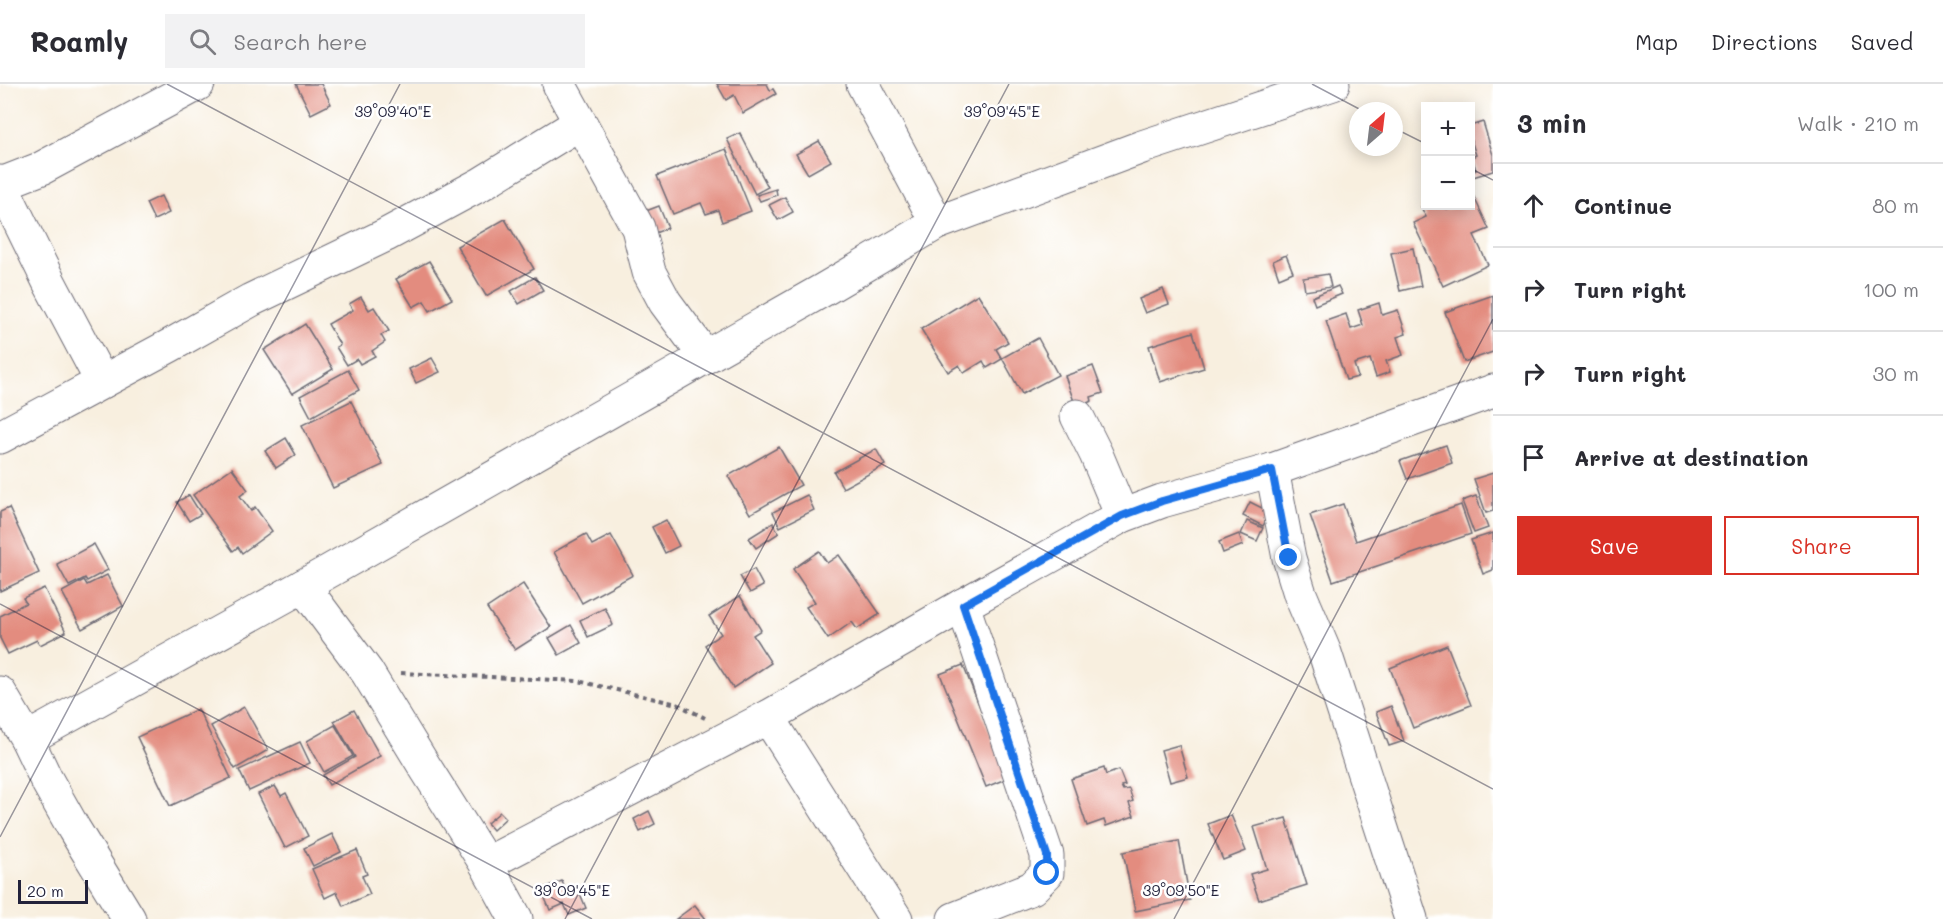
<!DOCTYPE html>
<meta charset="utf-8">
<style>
:root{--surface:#fff;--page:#f2f2f3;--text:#2b2b33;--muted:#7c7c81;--line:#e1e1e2;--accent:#d93025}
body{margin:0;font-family:Mali,sans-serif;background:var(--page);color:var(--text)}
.controls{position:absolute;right:18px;top:18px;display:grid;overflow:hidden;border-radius:0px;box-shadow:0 3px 15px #0003}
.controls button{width:54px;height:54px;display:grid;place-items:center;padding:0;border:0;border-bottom:2px solid var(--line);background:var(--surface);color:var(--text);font:30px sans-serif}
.compass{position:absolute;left:1349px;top:18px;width:54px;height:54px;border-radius:50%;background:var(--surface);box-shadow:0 3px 15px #0003;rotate:28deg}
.scale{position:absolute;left:18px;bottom:15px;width:70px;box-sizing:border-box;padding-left:6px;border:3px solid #22223b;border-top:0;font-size:16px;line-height:21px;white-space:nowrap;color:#22223b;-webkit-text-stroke:4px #fff;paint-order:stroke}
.stop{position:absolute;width:18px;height:18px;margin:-14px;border:4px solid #1a73e8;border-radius:50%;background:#fff}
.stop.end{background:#1a73e8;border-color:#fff;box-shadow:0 2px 6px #0008}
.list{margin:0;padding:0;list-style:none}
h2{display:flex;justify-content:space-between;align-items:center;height:78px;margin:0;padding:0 24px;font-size:26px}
h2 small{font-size:20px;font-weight:400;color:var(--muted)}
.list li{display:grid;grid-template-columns:39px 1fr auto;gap:18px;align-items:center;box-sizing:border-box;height:84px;padding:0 24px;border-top:2px solid var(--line)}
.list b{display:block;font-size:22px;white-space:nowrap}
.list em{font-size:20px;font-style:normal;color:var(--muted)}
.actions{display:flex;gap:12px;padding:18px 24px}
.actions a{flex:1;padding:14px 0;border:2px solid var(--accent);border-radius:0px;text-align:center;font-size:21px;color:var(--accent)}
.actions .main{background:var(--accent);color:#fff}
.icon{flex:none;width:33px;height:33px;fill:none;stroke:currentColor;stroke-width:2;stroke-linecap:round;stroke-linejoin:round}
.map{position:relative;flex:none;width:1493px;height:835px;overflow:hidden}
header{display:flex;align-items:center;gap:36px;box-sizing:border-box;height:84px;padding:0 30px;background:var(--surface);border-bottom:2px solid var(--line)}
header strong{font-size:28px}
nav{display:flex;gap:33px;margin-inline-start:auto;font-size:21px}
.search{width:420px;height:54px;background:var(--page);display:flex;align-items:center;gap:15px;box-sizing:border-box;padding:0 21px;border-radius:0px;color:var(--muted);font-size:22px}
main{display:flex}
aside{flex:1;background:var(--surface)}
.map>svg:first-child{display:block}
.building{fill:#e38c7f}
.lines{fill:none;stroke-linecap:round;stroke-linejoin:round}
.minor-casing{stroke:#6d6a74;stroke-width:35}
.path{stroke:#6d6a74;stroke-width:4;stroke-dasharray:4.5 4.5;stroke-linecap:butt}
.minor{stroke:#fff;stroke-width:33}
.route{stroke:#1a73e8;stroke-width:8}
.ticks{fill:none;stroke:#22223b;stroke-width:1.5;stroke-opacity:0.45}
.ticks-label{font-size:15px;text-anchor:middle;fill:#22223b;stroke:#fff;stroke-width:5;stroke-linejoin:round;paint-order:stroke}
</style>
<header>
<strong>Roamly</strong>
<div class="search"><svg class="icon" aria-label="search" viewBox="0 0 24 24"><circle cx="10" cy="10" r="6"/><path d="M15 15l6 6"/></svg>Search here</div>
<nav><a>Map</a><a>Directions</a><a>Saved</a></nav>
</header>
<main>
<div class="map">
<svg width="1493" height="835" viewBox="0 0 1493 835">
<rect width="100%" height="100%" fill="#fff"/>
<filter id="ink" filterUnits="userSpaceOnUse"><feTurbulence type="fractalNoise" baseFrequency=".0167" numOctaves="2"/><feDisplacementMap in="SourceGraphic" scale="12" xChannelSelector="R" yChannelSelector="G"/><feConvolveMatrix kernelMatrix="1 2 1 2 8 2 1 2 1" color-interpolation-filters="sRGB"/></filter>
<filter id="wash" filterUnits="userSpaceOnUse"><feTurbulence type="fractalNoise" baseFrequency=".008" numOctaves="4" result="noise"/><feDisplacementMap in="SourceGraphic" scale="24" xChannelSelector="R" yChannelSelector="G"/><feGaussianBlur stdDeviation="1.35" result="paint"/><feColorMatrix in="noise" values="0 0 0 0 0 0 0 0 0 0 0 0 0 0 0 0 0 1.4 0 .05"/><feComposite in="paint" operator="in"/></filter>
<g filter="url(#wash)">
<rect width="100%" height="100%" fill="#f8efdf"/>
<g id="blocks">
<g class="building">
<path d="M296 0H321L331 20 311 30Z"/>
<path d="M717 0H767L770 6 773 5 776 10 743 29 734 11 726 16Z"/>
<path d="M1483 38 1493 71V87L1473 93 1472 88 1476 86 1472 73 1476 71 1470 53V42Z"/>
<path d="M740 49 768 103 755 110 727 55Z"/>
<path d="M819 57 831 77 808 90 796 70Z"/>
<path d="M726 65 751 127 722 138 718 126 706 130 701 119 673 130 657 92Z"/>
<path d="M776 105 777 111 760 117 757 111Z"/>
<path d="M161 112 169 129 154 136 146 119Z"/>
<path d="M785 113 793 128 778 136 769 121Z"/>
<path d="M1474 113 1489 145 1474 151 1488 181 1443 202 1413 139 1426 133 1421 123 1425 122H1446L1447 125 1455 122H1470V114Z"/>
<path d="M659 122 668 144 655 149 646 127Z"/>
<path d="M505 135 534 185 486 212 457 162Z"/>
<path d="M1413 164 1421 202 1400 207 1391 169Z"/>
<path d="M1286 171 1293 188 1279 194 1273 177Z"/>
<path d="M429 177 452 215 430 227 424 217 413 223 396 195Z"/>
<path d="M1328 190 1331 203 1305 207 1303 194Z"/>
<path d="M535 193 543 206 519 220 511 207Z"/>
<path d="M1338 202 1342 210 1315 221 1312 213Z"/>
<path d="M1163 205 1169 220 1145 229 1139 215Z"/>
<path d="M978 210 1008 258 996 265 1002 275 987 284 983 277 964 289 959 281 948 288 921 245Z"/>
<path d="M1493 211V268L1464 278 1445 228Z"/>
<path d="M361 213 369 226 374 223 389 247 381 251 385 258 372 267 375 272 360 280 357 275 347 281 336 263 340 261 328 240 353 226 349 220Z"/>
<path d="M1379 219 1382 231 1398 226 1406 250 1397 253 1403 271 1386 277 1390 288 1376 293 1370 275 1354 280 1358 293 1346 296 1326 237 1346 230 1351 245 1363 241 1358 226Z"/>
<path d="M305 240 333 285 292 310 264 266Z"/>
<path d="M1193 248 1204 284 1160 298 1149 262Z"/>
<path d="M1038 254 1058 291 1022 310 1002 274Z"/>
<path d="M432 274 440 288 416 299 409 285Z"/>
<path d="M1093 282 1103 309 1091 313 1092 317 1076 323 1065 292Z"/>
<path d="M348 286 359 306 311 333 300 312Z"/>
<path d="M351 317 383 381 333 404 302 341Z"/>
<path d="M286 354 296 371 276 384 265 367Z"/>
<path d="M1446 361 1452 379 1407 395 1400 377Z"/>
<path d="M779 363 801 401 750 430 728 392Z"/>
<path d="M876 365 885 381 843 404 834 388Z"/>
<path d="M232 384 248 406 240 412 251 427 255 423 272 447 242 469 238 463 233 467 193 411Z"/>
<path d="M1493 389V427L1486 429 1474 395Z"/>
<path d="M189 411 201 430 189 437 177 418Z"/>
<path d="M807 411 814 426 780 443 773 428Z"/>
<path d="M1476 412 1488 444 1474 449 1462 417Z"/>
<path d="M1250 418 1270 428 1263 442 1243 432Z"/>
<path d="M1343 420 1356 457 1461 421 1471 450 1333 497 1310 431Z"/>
<path d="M9 424 39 489 0 507V428Z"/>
<path d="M666 436 679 462 665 469 652 443Z"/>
<path d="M1247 437 1263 444 1257 457 1241 450Z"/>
<path d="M773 439 779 449 756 464 749 454Z"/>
<path d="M1493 449V486L1483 490 1471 456Z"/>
<path d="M586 450 592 461 611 451 633 491 582 519 554 468Z"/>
<path d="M1239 450 1243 461 1223 469 1219 458Z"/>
<path d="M94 460 108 486 87 497 85 494 69 502 57 480Z"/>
<path d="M819 467 827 479 839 471 880 530 857 545 852 538 828 555 806 523 815 518 793 485Z"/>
<path d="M754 485 763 502 750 509 740 492Z"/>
<path d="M107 491 123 522 82 545 62 508 84 496 87 501Z"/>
<path d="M523 500 551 543 515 566 487 524Z"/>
<path d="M44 504 66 548 40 561 37 556 8 570 0 554V532L26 519 23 514Z"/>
<path d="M740 512 761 546 753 551 771 579 733 604 705 561 721 550 709 532Z"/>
<path d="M605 524 613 541 588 553 580 536Z"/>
<path d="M571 541 581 559 559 571 549 554Z"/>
<path d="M1447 561 1471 621 1413 644 1390 584Z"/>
<path d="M963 581 1008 694 986 703 940 590Z"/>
<path d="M1391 622 1404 657 1389 662 1376 628Z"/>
<path d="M244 623 268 666 235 685 211 642Z"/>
<path d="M198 625 231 694 170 722 137 653Z"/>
<path d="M354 626 380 672 329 701 323 691 355 673 334 637Z"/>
<path d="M335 641 353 672 324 688 307 657Z"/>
<path d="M300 658 310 679 249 707 239 686Z"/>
<path d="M1179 661 1188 693 1170 698 1161 666Z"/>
<path d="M1104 684 1106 691 1119 686 1125 701 1121 702 1123 706 1129 705 1133 717 1129 719 1134 732 1106 742 1104 736 1087 742 1071 695Z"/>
<path d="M275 702 281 712 286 709 308 752 285 764 258 710Z"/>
<path d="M649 727 655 740 640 748 634 735Z"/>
<path d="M500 728 506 734 493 746 487 739Z"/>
<path d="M1231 731 1246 767 1223 776 1208 740Z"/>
<path d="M1286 734 1307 801 1259 816 1250 790 1267 785 1254 743Z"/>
<path d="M332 750 341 768 313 782 304 764Z"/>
<path d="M1179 757 1190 816 1135 827 1123 768Z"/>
<path d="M357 766 367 790 362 792 370 810 343 822 337 808 325 814 312 785Z"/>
<path d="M562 797 567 811 579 807 586 824 569 831 564 820 550 826 541 805Z"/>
<path d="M695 821 706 835H676Z"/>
</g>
</g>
</g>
<g filter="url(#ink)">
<use href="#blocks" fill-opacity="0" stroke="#6d6a74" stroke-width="1.5"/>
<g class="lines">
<g class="minor-casing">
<g id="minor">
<path d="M559 0 638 144 649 188 665 218 705 272"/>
<path d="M863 0 937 139"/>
<path d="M0 98 49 198 102 298"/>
<path d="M1 100 42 84 198 0"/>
<path d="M1077 332 1096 370 1122 432"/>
<path d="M0 353 171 261 251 216 386 151 481 100 580 39"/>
<path d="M1272 386 1289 474 1300 510 1325 569 1411 835"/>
<path d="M303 502 367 588 423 680 486 780 516 835"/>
<path d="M0 609 27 655 46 695 74 745 129 835"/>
<path d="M768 633 896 835"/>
<path d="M27 655 303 502 823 206 937 139 1142 63 1333 0"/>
<path d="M486 780 768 633 963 521 1122 432 1162 417 1272 386 1493 307"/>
<path d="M954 835 1032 804 1047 789V771L963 521"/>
</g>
</g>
<path class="path" d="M401 589 578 597 677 620 705 634"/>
<use href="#minor" class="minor"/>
</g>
</g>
<g class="lines" filter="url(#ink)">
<path class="route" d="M1047 789V771L963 521 1122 432 1162 417 1272 386 1289 474"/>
</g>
<path class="ticks" d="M167 0 1493 705M1312 0 1363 27M1394 44 1426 60M1470 84 1493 96M0 520 592 835M0 753 400 0M565 835 1009 0M1174 835 1493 235"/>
<g class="ticks-label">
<text x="393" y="33">39°09'40"E</text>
<text x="1002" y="33">39°09'45"E</text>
<text x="572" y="812">39°09'45"E</text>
<text x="1181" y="812">39°09'50"E</text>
</g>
</svg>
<div class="controls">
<button>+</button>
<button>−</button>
</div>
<svg class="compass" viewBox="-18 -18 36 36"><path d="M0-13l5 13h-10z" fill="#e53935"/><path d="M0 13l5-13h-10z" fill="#7c7c81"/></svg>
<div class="scale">20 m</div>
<div class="stop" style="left:1047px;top:789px"></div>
<div class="stop end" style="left:1289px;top:474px"></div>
</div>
<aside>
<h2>3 min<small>Walk · 210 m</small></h2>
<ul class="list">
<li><svg class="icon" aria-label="ahead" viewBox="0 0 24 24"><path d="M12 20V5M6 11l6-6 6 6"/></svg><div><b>Continue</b></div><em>80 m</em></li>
<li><svg class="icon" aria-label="right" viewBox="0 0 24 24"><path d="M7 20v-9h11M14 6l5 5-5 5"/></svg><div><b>Turn right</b></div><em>100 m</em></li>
<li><svg class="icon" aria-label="right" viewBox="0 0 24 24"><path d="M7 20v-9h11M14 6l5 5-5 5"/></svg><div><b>Turn right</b></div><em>30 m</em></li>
<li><svg class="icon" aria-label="arrive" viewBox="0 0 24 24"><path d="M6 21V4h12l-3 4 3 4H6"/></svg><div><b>Arrive at destination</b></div></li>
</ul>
<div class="actions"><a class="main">Save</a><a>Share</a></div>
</aside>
</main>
